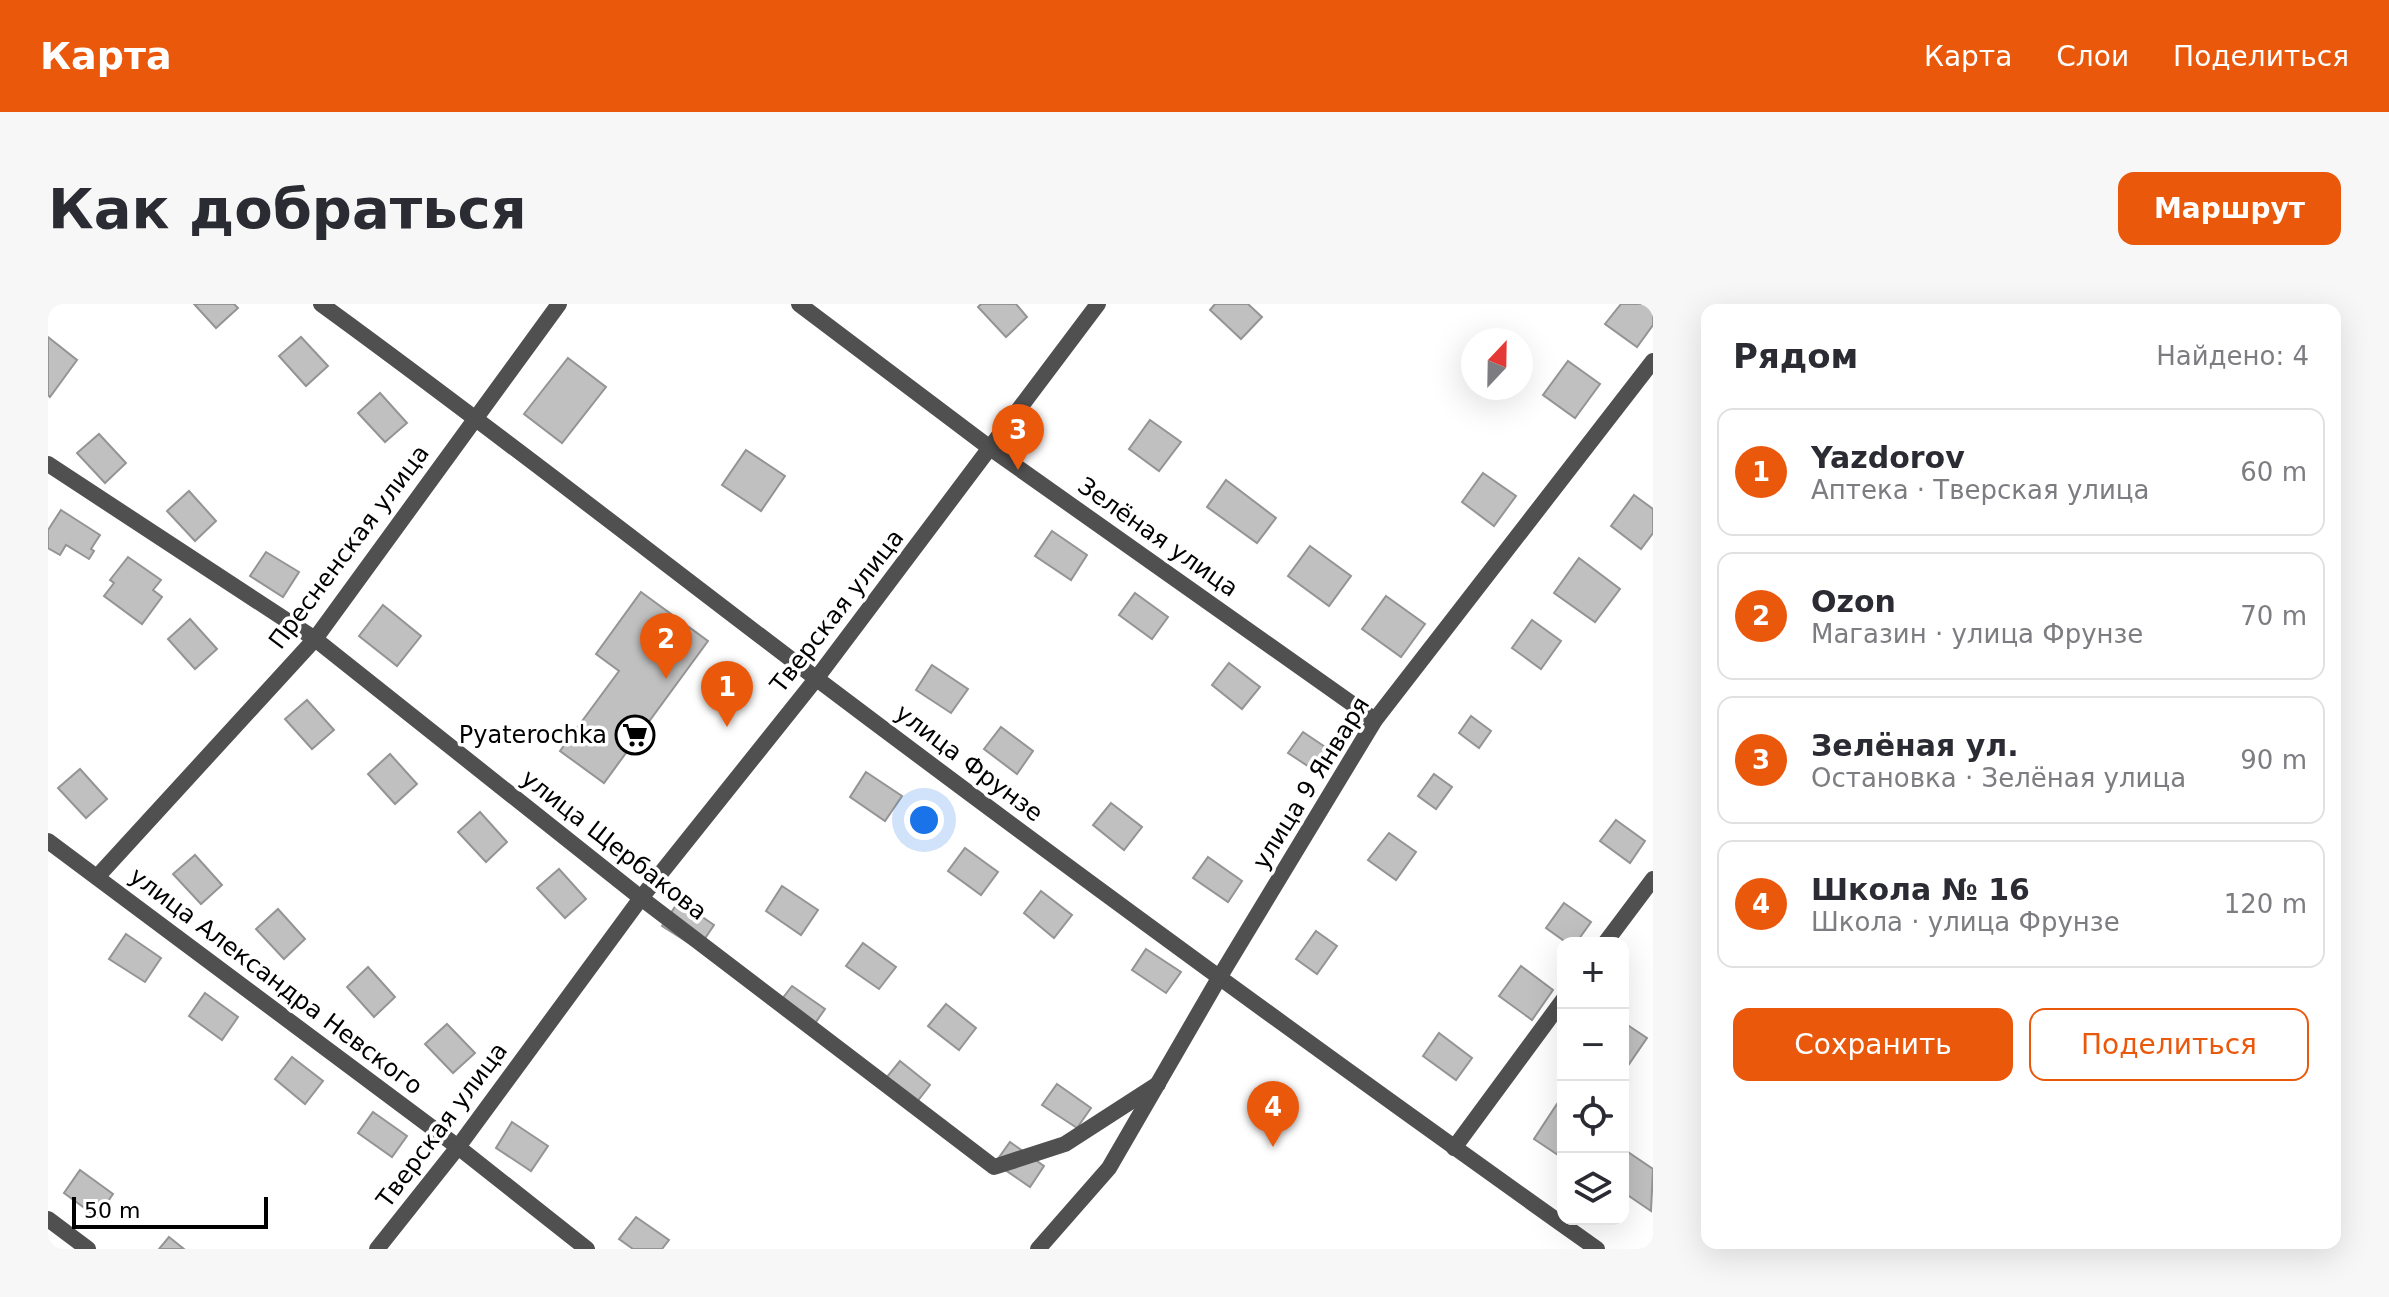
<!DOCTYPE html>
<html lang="ru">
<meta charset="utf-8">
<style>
:root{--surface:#fff;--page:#f7f7f7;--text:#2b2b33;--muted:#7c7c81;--line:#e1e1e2;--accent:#ea580c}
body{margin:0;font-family:"DejaVu Sans",sans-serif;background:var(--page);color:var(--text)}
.controls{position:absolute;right:24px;bottom:24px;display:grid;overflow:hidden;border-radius:16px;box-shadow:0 8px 32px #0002}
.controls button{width:72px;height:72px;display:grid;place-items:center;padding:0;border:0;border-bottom:2px solid var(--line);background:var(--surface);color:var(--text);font:40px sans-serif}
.compass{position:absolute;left:1413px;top:24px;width:72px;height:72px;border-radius:50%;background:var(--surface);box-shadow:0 8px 32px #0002;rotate:22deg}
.scale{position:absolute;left:24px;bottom:20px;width:196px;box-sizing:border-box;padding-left:8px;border:4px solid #000;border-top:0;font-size:22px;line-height:28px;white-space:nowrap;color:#000;-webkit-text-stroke:6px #fff;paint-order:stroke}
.you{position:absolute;left:876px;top:516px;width:28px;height:28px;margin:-20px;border:6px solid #fff;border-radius:50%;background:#1a73e8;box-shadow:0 0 0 12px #1a73e833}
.badge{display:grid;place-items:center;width:52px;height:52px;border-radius:50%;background:var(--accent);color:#fff;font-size:26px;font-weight:700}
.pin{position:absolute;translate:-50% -66px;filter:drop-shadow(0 2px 4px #0008)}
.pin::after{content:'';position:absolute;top:42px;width:28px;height:24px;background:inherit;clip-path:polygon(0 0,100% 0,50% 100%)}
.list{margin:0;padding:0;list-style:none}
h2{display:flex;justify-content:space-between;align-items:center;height:104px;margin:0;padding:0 32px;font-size:34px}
h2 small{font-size:26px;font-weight:400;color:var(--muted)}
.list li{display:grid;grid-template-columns:52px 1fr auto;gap:24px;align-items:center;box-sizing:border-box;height:128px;margin:0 16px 16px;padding:0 16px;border:2px solid var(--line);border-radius:16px}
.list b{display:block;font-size:30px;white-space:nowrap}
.list p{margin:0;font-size:26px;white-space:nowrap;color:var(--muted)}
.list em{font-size:26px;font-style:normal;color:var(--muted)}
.actions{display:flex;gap:16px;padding:24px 32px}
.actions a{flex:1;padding:18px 0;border:2px solid var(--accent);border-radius:16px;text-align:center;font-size:28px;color:var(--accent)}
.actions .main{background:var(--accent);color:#fff}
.icon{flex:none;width:44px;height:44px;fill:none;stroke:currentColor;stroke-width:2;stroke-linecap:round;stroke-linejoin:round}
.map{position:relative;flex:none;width:1605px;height:945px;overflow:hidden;border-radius:16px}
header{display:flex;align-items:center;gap:48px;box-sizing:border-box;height:112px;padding:0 40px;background:var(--accent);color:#fff}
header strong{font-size:38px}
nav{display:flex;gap:44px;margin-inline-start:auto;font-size:28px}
.intro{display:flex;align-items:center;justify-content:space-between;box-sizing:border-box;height:192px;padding:0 48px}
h1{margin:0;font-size:56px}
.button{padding:20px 36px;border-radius:16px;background:var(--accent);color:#fff;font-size:28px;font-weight:700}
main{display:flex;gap:48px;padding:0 48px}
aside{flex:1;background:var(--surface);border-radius:16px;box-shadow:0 8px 32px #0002}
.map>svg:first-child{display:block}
.building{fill:#c0c0c0;stroke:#949494;stroke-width:2}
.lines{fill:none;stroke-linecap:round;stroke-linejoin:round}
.minor{stroke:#505050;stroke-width:16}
.labels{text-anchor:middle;stroke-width:7;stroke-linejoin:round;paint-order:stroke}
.street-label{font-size:24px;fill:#000;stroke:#fff}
.poi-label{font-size:24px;fill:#000;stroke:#fff;text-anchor:end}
</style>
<header>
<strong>Карта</strong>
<nav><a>Карта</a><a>Слои</a><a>Поделиться</a></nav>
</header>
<div class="intro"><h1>Как добраться</h1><a class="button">Маршрут</a></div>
<main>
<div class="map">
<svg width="1605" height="945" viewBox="0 0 1605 945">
<rect width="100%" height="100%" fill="#fff"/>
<g class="building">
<path d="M146 0H186L190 4 168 24Z"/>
<path d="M933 0H968L979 13 958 33 930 3Z"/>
<path d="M1167 0H1200L1214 13 1193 35 1162 6Z"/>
<path d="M1573 0H1597L1605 6V21L1589 43 1557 20Z"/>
<path d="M0 33 29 56 2 93 0 91Z"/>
<path d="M253 33 280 62 258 82 231 52Z"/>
<path d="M520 54 558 83 514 139 476 110Z"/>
<path d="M1520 57 1552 80 1527 114 1495 91Z"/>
<path d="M332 89 359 119 337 138 310 109Z"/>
<path d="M1102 116 1133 138 1111 167 1081 145Z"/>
<path d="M51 130 78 159 57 179 29 149Z"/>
<path d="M698 146 737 172 713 207 674 181Z"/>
<path d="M1435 169 1468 192 1446 222 1414 198Z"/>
<path d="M1178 176 1228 214 1209 239 1159 203Z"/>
<path d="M141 187 168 217 147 237 119 207Z"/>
<path d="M1586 191 1605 205V229L1593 245 1563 222Z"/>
<path d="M13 206 52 231 43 245 46 247 41 255 18 241 12 251 0 244V226Z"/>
<path d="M1004 227 1039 251 1023 276 987 252Z"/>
<path d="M1262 242 1303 272 1281 302 1240 272Z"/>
<path d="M218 248 251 268 235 293 202 272Z"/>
<path d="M80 253 113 276 105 286 114 293 94 320 56 292 66 279 62 276Z"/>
<path d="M1531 254 1572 285 1547 318 1506 289Z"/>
<path d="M593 288 660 337 556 479 512 447 571 367 548 350Z"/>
<path d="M1087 289 1120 313 1104 335 1071 311Z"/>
<path d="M1338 292 1377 320 1353 353 1314 325Z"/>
<path d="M335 301 373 332 349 362 311 332Z"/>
<path d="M142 315 169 345 147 365 120 335Z"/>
<path d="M1484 316 1513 337 1493 365 1464 344Z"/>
<path d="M1181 359 1212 383 1194 405 1164 381Z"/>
<path d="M884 361 920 385 903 409 868 386Z"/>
<path d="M259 396 286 426 264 445 237 415Z"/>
<path d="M1423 412 1443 427 1431 444 1411 429Z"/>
<path d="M953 423 985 447 969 470 936 445Z"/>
<path d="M1255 428 1289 451 1275 472 1240 449Z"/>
<path d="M342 450 369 480 347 500 320 470Z"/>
<path d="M32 465 59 495 38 514 10 484Z"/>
<path d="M818 468 854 492 837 517 802 493Z"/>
<path d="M1386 470 1404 483 1388 505 1370 492Z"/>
<path d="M1063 499 1094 523 1076 546 1045 521Z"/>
<path d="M432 508 459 538 438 558 410 528Z"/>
<path d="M1568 516 1597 537 1582 559 1552 537Z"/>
<path d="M1341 529 1368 548 1348 576 1320 556Z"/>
<path d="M917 544 950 568 933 591 900 567Z"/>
<path d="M147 551 174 581 153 600 125 570Z"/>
<path d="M1160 553 1194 577 1180 598 1145 574Z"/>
<path d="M511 565 538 595 517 614 489 584Z"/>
<path d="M734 582 770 606 753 631 718 607Z"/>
<path d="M993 587 1024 611 1006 634 976 609Z"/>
<path d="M631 597 666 621 650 645 614 622Z"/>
<path d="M1516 599 1543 618 1528 639H1519L1498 624Z"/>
<path d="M230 605 257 635 236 655 208 625Z"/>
<path d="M1268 627 1289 642 1269 670 1248 655Z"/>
<path d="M78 630 113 654 97 678 61 655Z"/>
<path d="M815 639 848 663 831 685 798 662Z"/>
<path d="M1098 645 1133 668 1118 689 1084 666Z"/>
<path d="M1473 662 1505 686 1484 716 1451 692Z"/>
<path d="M320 663 347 693 326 713 299 683Z"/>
<path d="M744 682 777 705 761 728 727 704Z"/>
<path d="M157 689 190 713 174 736 141 712Z"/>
<path d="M898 700 928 724 911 746 880 722Z"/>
<path d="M1575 718 1599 734 1577 766 1575 765Z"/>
<path d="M399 720 427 749 405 769 377 740Z"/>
<path d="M1391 729 1424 754 1408 776 1375 752Z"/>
<path d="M244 753 275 777 257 800 227 775Z"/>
<path d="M852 757 882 781 865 803 834 779Z"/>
<path d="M1009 780 1043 804 1029 824 994 801Z"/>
<path d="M1509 800 1515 804 1513 853 1486 835Z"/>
<path d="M325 808 359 832 344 853 310 829Z"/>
<path d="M464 818 500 842 483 867 448 844Z"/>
<path d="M962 838 996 862 982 883 947 859Z"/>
<path d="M1577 846 1605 865 1603 907 1575 888V850Z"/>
<path d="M32 866 65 890 49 913 16 889Z"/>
<path d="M588 913 621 936 614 945H585L571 935Z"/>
<path d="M121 933 136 945H111Z"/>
</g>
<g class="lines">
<g class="minor">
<path d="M273 0C441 122 604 250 769 375 1026 569 1287 759 1549 945"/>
<path d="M751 0 942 144 1327 416"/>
<path d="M0 160 267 335 593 594 946 863 1017 840 1110 780"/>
<path d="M0 537 410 843 539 945"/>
<path d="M49 573 267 335 511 0"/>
<path d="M1557 639 1605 575"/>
<path d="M1406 844 1515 696"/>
<path d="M0 915 40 945"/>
<path d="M329 945 410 843 593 594 768 375 1050 0"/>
<path d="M990 945 1061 864 1171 674 1327 416 1605 57"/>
</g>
</g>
<defs>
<g id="supermarket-ring" transform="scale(2)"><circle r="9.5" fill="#fff" stroke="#000" stroke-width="1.5"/><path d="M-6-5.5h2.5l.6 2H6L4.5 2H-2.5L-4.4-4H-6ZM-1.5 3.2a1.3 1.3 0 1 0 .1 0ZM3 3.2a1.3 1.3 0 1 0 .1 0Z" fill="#000"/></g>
</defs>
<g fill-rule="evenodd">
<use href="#supermarket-ring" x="587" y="431"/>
</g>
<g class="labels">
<g class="street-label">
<text transform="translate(1110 233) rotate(35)" y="8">Зелёная улица</text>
<text transform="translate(301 243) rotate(-53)" y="8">Пресненская улица</text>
<text transform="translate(789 307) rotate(-52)" y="8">Тверская улица</text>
<text transform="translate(921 459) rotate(37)" y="8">улица Фрунзе</text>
<text transform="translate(1263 479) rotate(-58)" y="8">улица 9 Января</text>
<text transform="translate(566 541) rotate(38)" y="8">улица Щербакова</text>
<text transform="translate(228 677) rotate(37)" y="8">улица Александра Невского</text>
<text transform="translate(394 821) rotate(-53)" y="8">Тверская улица</text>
</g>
<g class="poi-label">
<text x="559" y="439">Pyaterochka</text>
</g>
</g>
</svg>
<div class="controls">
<button>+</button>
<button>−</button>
<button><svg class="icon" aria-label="locate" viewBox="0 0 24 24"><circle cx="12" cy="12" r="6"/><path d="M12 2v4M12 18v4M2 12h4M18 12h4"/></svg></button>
<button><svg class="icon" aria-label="layers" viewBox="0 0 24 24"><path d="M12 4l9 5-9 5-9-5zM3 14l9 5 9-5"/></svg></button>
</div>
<svg class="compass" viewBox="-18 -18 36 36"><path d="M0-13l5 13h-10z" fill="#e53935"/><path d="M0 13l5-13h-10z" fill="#7c7c81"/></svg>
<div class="scale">50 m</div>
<div class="you"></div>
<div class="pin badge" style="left:679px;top:423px">1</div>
<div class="pin badge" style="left:618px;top:375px">2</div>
<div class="pin badge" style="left:970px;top:166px">3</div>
<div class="pin badge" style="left:1225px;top:843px">4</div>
</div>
<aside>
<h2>Рядом<small>Найдено: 4</small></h2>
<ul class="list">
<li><span class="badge">1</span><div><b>Yazdorov</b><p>Аптека · Тверская улица</p></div><em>60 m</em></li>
<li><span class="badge">2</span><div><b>Ozon</b><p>Магазин · улица Фрунзе</p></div><em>70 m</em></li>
<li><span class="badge">3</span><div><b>Зелёная ул.</b><p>Остановка · Зелёная улица</p></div><em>90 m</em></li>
<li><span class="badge">4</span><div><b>Школа № 16</b><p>Школа · улица Фрунзе</p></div><em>120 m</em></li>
</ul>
<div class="actions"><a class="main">Сохранить</a><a>Поделиться</a></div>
</aside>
</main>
